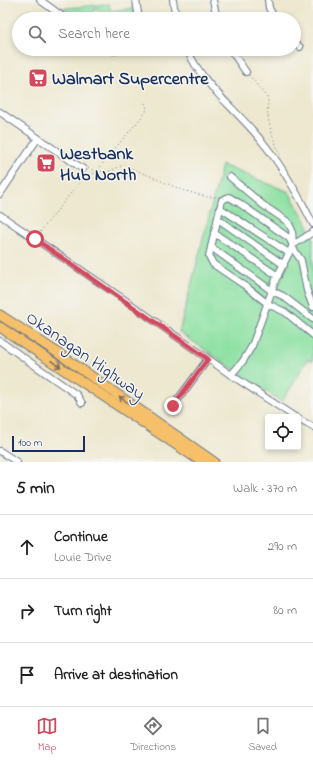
<!DOCTYPE html>
<meta charset="utf-8">
<style>
:root{--surface:#fff;--page:#f6f6f6;--text:#222;--muted:#767676;--line:#e0e0e0;--accent:#d1495b}
body{margin:0;font-family:"Indie Flower",sans-serif;background:var(--page);color:var(--text)}
.controls{position:absolute;right:12px;bottom:12px;display:grid;overflow:hidden;border-radius:4px;box-shadow:0 2px 6px #0003}
.controls button{width:36px;height:36px;display:grid;place-items:center;padding:0;border:0;border-bottom:1px solid var(--line);background:var(--surface);color:var(--text);font:20px sans-serif}
.scale{position:absolute;left:12px;bottom:10px;width:73px;box-sizing:border-box;padding-left:4px;border:2px solid #1b2f5e;border-top:0;font-size:11px;line-height:14px;white-space:nowrap;color:#1b2f5e;-webkit-text-stroke:3px #f6f6f2;paint-order:stroke}
.stop{position:absolute;width:12px;height:12px;margin:-9px;border:3px solid #d1495b;border-radius:50%;background:#fff}
.stop.end{background:#d1495b;border-color:#fff;box-shadow:0 1px 4px #0008}
.list{margin:0;padding:0;list-style:none}
h2{display:flex;justify-content:space-between;align-items:center;height:52px;margin:0;padding:0 16px;font-size:17px}
h2 small{font-size:13px;font-weight:400;color:var(--muted)}
.list li{display:grid;grid-template-columns:26px 1fr auto;gap:12px;align-items:center;box-sizing:border-box;height:64px;padding:0 16px;border-top:1px solid var(--line)}
.list b{display:block;font-size:15px;white-space:nowrap}
.list p{margin:0;font-size:13px;white-space:nowrap;color:var(--muted)}
.list em{font-size:13px;font-style:normal;color:var(--muted)}
.icon{flex:none;width:22px;height:22px;fill:none;stroke:currentColor;stroke-width:2;stroke-linecap:round;stroke-linejoin:round}
.map{position:relative;flex:none;width:313px;height:462px;overflow:hidden}
.search{position:absolute;background:var(--surface);box-shadow:0 2px 6px #0003;left:12px;right:12px;top:12px;height:44px;display:flex;align-items:center;gap:10px;box-sizing:border-box;padding:0 14px;border-radius:22px;color:var(--muted);font-size:15px}
.sheet{height:244px;background:var(--surface)}
nav{display:flex;justify-content:space-around;align-items:center;box-sizing:border-box;height:56px;border-top:1px solid var(--line);background:var(--surface);font-size:11px;color:var(--muted)}
nav a{display:grid;justify-items:center;gap:2px}
nav .on{color:var(--accent)}
.map>svg:first-child{display:block}
.green{fill:#8be0a1;stroke:#538880}
.lines{fill:none;stroke-linecap:round;stroke-linejoin:round}
.minor-casing{stroke:#647086;stroke-width:8}
.highway-casing{stroke:#647086;stroke-width:11}
.path{stroke:#647086;stroke-width:1;stroke-dasharray:1 3;stroke-linecap:butt}
.minor{stroke:#fff;stroke-width:6}
.highway{stroke:#f6c06b;stroke-width:9}
.oneway{stroke:#7e7064}
.route{stroke:#d1495b;stroke-width:5}
.labels{text-anchor:middle;stroke-width:3;stroke-linejoin:round;paint-order:stroke}
.poi-label{font-size:18px;font-weight:bold;fill:#1b2f5e;stroke:#f6f6f2;text-anchor:start}
.street-label{font-size:18px;fill:#1b2f5e;stroke:#f6f6f2}
</style>
<div class="map">
<svg width="313" height="462" viewBox="0 0 313 462">
<rect width="100%" height="100%" fill="#f6f6f2"/>
<filter id="ink" filterUnits="userSpaceOnUse"><feTurbulence type="fractalNoise" baseFrequency=".025" numOctaves="2"/><feDisplacementMap in="SourceGraphic" scale="8" xChannelSelector="R" yChannelSelector="G"/><feConvolveMatrix kernelMatrix="1 2 1 2 8 2 1 2 1" color-interpolation-filters="sRGB"/></filter>
<filter id="wash" filterUnits="userSpaceOnUse"><feTurbulence type="fractalNoise" baseFrequency=".012" numOctaves="4" result="noise"/><feDisplacementMap in="SourceGraphic" scale="16" xChannelSelector="R" yChannelSelector="G"/><feGaussianBlur stdDeviation="0.9" result="paint"/><feColorMatrix in="noise" values="0 0 0 0 0 0 0 0 0 0 0 0 0 0 0 0 0 1.4 0 .05"/><feComposite in="paint" operator="in"/></filter>
<g filter="url(#wash)">
<rect width="100%" height="100%" fill="#ede8cf"/>
<g class="green">
<path d="M109 4 111 11 133 8 135 19H113L96 8 87 19H80L65 9 62 12 56 9Z"/>
<path d="M222 165 289 192 307 223 313 237V361L308 359 282 402 179 332Z"/>
</g>
</g>
<g filter="url(#ink)">
<g class="lines">
<g class="minor-casing">
<g id="minor">
<path d="M40 0 66 19"/>
<path d="M136 0 139 19"/>
<path d="M173 0 176 19"/>
<path d="M213 0 217 19"/>
<path d="M268 0 269 8 275 19"/>
<path d="M294 43 300 47"/>
<path d="M111 49 114 51 120 49"/>
<path d="M187 49C203 86 236 109 260 139 282 165 298 194 313 224"/>
<path d="M230 49 246 72"/>
<path d="M0 112 83 169"/>
<path d="M230 177 263 205 288 222 292 230 293 243"/>
<path d="M0 194 38 138"/>
<path d="M220 208 289 253"/>
<path d="M0 215 125 300 231 375 295 417"/>
<path d="M218 219 284 265"/>
<path d="M214 233 278 276"/>
<path d="M293 245 289 238 239 203 229 197 222 200 209 256 213 264 244 285 268 304 285 312 313 335"/>
<path d="M211 247 272 291 283 296 313 319"/>
<path d="M292 247 301 260 307 291 313 307"/>
<path d="M0 341 77 395 82 403"/>
<path d="M231 375 243 361 252 346 276 279 293 245 313 232"/>
<path d="M173 406 208 359"/>
<path d="M298 419 313 427"/>
<path d="M0 451 17 462"/>
</g>
</g>
<g class="highway-casing">
<g id="highway">
<path d="M0 315 55 351 214 462"/>
<path d="M0 327 202 462"/>
</g>
</g>
<g class="path">
<path d="M249 75 268 99C266 122 272 134 280 155"/>
<path d="M88 168 97 172 105 160 146 112 147 108 145 103"/>
<path d="M38 235 82 179 97 172 110 171 121 166 129 167 182 190 207 197H219"/>
</g>
<use href="#minor" class="minor"/>
<use href="#highway" class="highway"/>
</g>
<defs><path id="oneway-shaft" d="M-6 0H5M1.5-3L5.5 0L1.5 3" fill="none" stroke-width="1.6" stroke-linecap="round" stroke-linejoin="round"/></defs>
<g class="oneway">
<use href="#oneway-shaft" transform="translate(56 364) rotate(33)"/>
<use href="#oneway-shaft" transform="translate(124 400) rotate(-144)"/>
</g>
</g>
<g class="lines" filter="url(#ink)">
<path class="route" d="M35 239 208 359 173 406"/>
</g>
<defs>
<g id="supermarket-square" transform="scale(1)"><rect x="-9" y="-9" width="18" height="18" rx="4" fill="#d1495b" stroke="#f6f6f2"/><path d="M-6-5.5h2.5l.6 2H6L4.5 2H-2.5L-4.4-4H-6ZM-1.5 3.2a1.3 1.3 0 1 0 .1 0ZM3 3.2a1.3 1.3 0 1 0 .1 0Z" fill="#fff"/></g>
</defs>
<g fill-rule="evenodd">
<use href="#supermarket-square" x="38" y="78"/>
<use href="#supermarket-square" x="46" y="163"/>
</g>
<g class="labels">
<g class="poi-label">
<text x="52" y="84">Walmart Supercentre</text>
<text x="60" y="159">Westbank<tspan x="60" dy="21">Hub North</tspan></text>
</g>
<g class="street-label">
<text transform="translate(86 355) rotate(35)" y="6">Okanagan Highway</text>
</g>
</g>
</svg>
<div class="controls">
<button><svg class="icon" aria-label="locate" viewBox="0 0 24 24"><circle cx="12" cy="12" r="6"/><path d="M12 2v4M12 18v4M2 12h4M18 12h4"/></svg></button>
</div>
<div class="scale">100 m</div>
<div class="stop" style="left:35px;top:239px"></div>
<div class="stop end" style="left:173px;top:406px"></div>
<div class="search"><svg class="icon" aria-label="search" viewBox="0 0 24 24"><circle cx="10" cy="10" r="6"/><path d="M15 15l6 6"/></svg>Search here</div>
</div>
<section class="sheet">
<h2>5 min<small>Walk · 370 m</small></h2>
<ul class="list">
<li><svg class="icon" aria-label="ahead" viewBox="0 0 24 24"><path d="M12 20V5M6 11l6-6 6 6"/></svg><div><b>Continue</b><p>Louie Drive</p></div><em>290 m</em></li>
<li><svg class="icon" aria-label="right" viewBox="0 0 24 24"><path d="M7 20v-9h11M14 6l5 5-5 5"/></svg><div><b>Turn right</b></div><em>80 m</em></li>
<li><svg class="icon" aria-label="arrive" viewBox="0 0 24 24"><path d="M6 21V4h12l-3 4 3 4H6"/></svg><div><b>Arrive at destination</b></div></li>
</ul>
</section>
<nav>
<a class="on"><svg class="icon" aria-label="map" viewBox="0 0 24 24"><path d="M3 6l6-2 6 2 6-2v14l-6 2-6-2-6 2zM9 4v14M15 6v14"/></svg>Map</a>
<a><svg class="icon" aria-label="directions" viewBox="0 0 24 24"><path d="M12 3l9 9-9 9-9-9zM9 14v-3h6M13 9l2 2-2 2"/></svg>Directions</a>
<a><svg class="icon" aria-label="saved" viewBox="0 0 24 24"><path d="M7 4h10v16l-5-4-5 4z"/></svg>Saved</a>
</nav>
